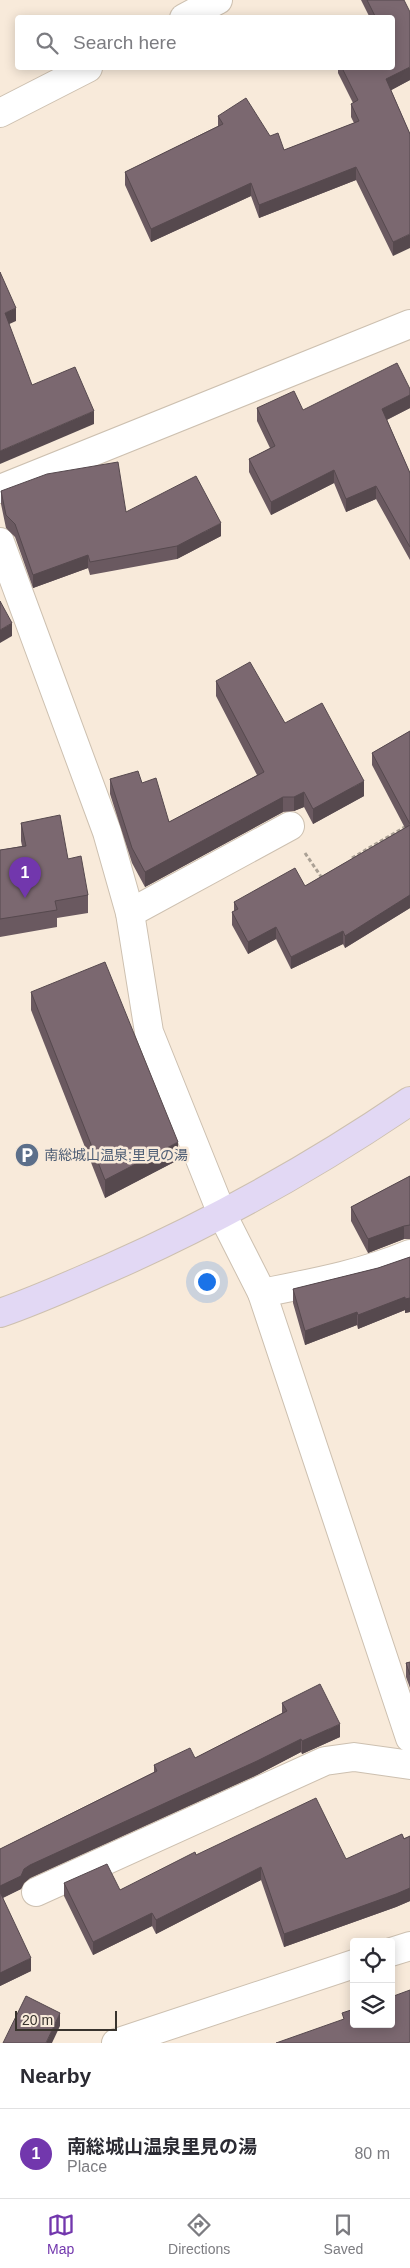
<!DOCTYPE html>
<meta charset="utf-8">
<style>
:root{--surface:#fff;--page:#f7f7f7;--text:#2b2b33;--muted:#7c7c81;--line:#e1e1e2;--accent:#7237ad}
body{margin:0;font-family:Arial,"Noto Sans JP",sans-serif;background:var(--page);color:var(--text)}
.controls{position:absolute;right:15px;bottom:15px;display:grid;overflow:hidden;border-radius:5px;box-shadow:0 2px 12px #0003}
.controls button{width:45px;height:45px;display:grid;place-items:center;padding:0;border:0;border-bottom:1px solid var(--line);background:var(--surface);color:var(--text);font:25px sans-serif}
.scale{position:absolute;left:15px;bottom:12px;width:102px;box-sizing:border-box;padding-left:5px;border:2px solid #38332d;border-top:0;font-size:14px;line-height:18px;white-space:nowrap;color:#38332d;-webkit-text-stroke:4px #f8eada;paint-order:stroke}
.you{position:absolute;left:206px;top:1281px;width:18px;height:18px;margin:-12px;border:4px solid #fff;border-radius:50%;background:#1a73e8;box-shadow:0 0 0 8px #1a73e833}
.badge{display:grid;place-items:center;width:32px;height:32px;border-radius:50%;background:var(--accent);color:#fff;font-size:16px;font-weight:700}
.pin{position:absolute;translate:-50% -41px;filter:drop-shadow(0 1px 2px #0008)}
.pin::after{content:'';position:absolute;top:26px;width:18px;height:15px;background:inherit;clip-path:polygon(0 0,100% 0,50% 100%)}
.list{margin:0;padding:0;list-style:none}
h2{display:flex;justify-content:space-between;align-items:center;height:65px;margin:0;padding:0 20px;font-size:21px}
h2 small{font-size:16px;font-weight:400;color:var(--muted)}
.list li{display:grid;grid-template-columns:32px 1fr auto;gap:15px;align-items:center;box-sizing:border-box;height:90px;padding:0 20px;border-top:1px solid var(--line)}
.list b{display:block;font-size:19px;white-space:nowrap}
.list p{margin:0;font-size:16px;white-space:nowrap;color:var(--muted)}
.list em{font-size:16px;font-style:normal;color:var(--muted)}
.icon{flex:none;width:28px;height:28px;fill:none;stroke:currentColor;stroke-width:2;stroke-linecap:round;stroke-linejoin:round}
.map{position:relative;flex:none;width:410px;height:2043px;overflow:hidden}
.search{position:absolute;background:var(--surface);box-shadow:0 2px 12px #0003;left:15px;right:15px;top:15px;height:55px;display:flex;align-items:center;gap:12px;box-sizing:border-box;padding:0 18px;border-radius:5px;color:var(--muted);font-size:19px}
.sheet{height:155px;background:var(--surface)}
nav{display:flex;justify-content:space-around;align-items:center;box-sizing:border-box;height:70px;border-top:1px solid var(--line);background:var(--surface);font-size:14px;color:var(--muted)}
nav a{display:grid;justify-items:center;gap:2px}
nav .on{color:var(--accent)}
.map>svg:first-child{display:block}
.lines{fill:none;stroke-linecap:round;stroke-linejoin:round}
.street-casing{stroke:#cdc0b0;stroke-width:30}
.secondary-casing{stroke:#cdc0b0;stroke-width:30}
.path{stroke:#aba195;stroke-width:3;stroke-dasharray:4 2.5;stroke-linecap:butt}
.street{stroke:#fff;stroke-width:28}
.secondary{stroke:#e2d8f4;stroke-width:28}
.wall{fill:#6a5960}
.shaded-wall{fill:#56494e}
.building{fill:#7b6870;stroke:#56494e}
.labels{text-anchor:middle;stroke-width:5;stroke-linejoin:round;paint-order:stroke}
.service-label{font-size:14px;fill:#4e5e75;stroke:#f8eada;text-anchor:start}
</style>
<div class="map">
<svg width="410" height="2043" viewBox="0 0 410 2043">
<rect width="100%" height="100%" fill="#f8eada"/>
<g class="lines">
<g class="street-casing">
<g id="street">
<path d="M184 18 218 0"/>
<path d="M0 113 88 68"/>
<path d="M0 489 410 324"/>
<path d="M0 542 107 832 130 913 149 1032 222 1214 262 1293 410 1738"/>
<path d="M130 913 290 826"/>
<path d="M262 1293C312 1283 362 1274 410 1254"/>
<path d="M36 1892 325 1761 354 1757 410 1765"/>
<path d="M391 1952 410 1946"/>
<path d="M116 2043 354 1964"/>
</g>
</g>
<g class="secondary-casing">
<path id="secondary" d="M0 1313C38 1300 75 1283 112 1267 216 1221 316 1165 410 1101"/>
</g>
<g class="path">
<path d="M305 853 322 878"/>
<path d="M352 858 410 824"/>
</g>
<use href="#street" class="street"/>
<use href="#secondary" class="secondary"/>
</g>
<g class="wall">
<path d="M361 0H404L410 80 391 90 410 134 393 256 356 180 259 218 251 196 151 242 125 185V172L218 126V116L270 136 284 150 354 123 351 117V104L353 103 338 73V68H392V18H370Z"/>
<path d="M410 389V408L387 420 410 473V560L376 499 346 512 334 483 271 515 249 472V459L270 448 257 421V408L303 410Z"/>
<path d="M1 491 126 512 221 536 177 559 90 575 88 568 33 588 15 537 6 528 1 504Z"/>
<path d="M216 681 285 723 364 796 313 824 304 807 294 811 283 812 145 887 132 863 110 794V779L142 783 169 822 257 775 216 696Z"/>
<path d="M410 731V908L345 948 343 944 291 969 276 939 248 954 232 925V912L234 911V902L305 886 405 828 372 765V753Z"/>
<path d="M21 823 68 859 88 895V913L57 918V927L0 937V850L22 846 21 841Z"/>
<path d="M31 992 178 1160 105 1198 31 1010Z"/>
<path d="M410 1176V1239H404L368 1253 351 1221V1207Z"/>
<path d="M410 1257V1312L405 1313V1310L358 1329 357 1325 305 1345 293 1303V1289L378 1268Z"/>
<path d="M410 1662V1688L406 1677V1663Z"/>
<path d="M282 1703 340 1737 302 1754 301 1752 257 1775 30 1878 24 1883 21 1889 3 1898 31 1971 0 1986V1849L154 1772V1765L195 1758 282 1713Z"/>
<path d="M410 1836V1901L396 1907 284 1947 261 1880 156 1934 152 1926 93 1955 64 1896V1883L120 1890 196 1855 346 1859Z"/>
</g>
<g class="shaded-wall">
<path d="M410 67V80L386 93V79Z"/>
<path d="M356 167V180L259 218V205Z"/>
<path d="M251 183V196L151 242V229Z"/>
<path d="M410 234V248L393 256V242Z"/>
<path d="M16 308V321L5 326V313Z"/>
<path d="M410 395V408L382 422V409Z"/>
<path d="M94 411V424L0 464V451Z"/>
<path d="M334 470V483L271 515V502Z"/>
<path d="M376 486V499L346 512V499Z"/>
<path d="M221 523V536L177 559V546Z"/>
<path d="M88 555V568L33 588V575Z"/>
<path d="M12 623V636L0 643V630Z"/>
<path d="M364 781V796L313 824V809Z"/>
<path d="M304 792V807L294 811V797Z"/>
<path d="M283 797V812L145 887V872Z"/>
<path d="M410 895V908L345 948V936Z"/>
<path d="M276 927V939L248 954V942Z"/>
<path d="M343 931V944L291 969V957Z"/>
<path d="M178 1142V1160L105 1198V1180Z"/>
<path d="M404 1226V1239L368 1253V1239Z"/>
<path d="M405 1297V1310L358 1329V1315Z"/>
<path d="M410 1298V1312L405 1313V1299Z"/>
<path d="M357 1312V1325L305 1345V1331Z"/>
<path d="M340 1724V1737L302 1754V1741Z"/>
<path d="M301 1739V1752L257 1775 30 1878 24 1883 21 1889 0 1899V1886L30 1865Z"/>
<path d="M261 1867V1880L156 1934V1920Z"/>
<path d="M410 1888V1901L396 1907 284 1947V1934Z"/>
<path d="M152 1913V1926L93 1955V1942Z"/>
<path d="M31 1958V1971L0 1986V1973Z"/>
<path d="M60 2013V2026L52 2043H46Z"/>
</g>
<g class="building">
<path d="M367 0H404L410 12V67L386 79 410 134V234L393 242 356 167 259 205 251 183 151 229 125 172 223 124 218 116 246 98 270 136 278 133 284 150 359 121 351 104 358 100 342 68H392V18H376Z"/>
<path d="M0 272 16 308 5 313 32 385 75 367 94 411 0 451Z"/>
<path d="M397 363 410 389V395L382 409 410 473V547L376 486 346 499 334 470 271 502 249 459 275 446 257 408 294 391 303 410Z"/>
<path d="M118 462 126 512 196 476 221 523 177 546 90 562 88 555 33 575 15 524 6 515 1 491 47 474Z"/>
<path d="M0 601 12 623 0 630Z"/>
<path d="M250 662 285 723 322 703 364 781 313 809 304 792 294 797H283L145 872 132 848 110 779 138 771 142 783 156 778 169 822 264 772 216 681Z"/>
<path d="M410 731V824L372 753Z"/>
<path d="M60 815 68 859 81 856 88 895 55 901 57 910 0 919V850L26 846 21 823Z"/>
<path d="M410 825V895L345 936 343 931 291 957 276 927 248 942 232 912 238 909 234 902 295 868 305 886Z"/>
<path d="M105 962 178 1142 105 1180 31 992Z"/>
<path d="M410 1176V1225L404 1226 368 1239 351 1207Z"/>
<path d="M410 1257V1298L405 1299V1297L358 1315 357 1312 305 1331 293 1289 378 1268Z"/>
<path d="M410 1662V1675L406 1663Z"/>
<path d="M320 1684 340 1724 302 1741 301 1739 257 1761 30 1865 24 1869 21 1876 0 1886V1849L157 1771 154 1765 190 1748 195 1758 287 1711 282 1703Z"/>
<path d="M316 1798 346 1859 402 1834 404 1839 410 1836V1888L396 1894 284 1934 261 1867 156 1920 152 1913 93 1942 64 1883 107 1864 120 1890 195 1852 196 1855Z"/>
<path d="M0 1892 31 1958 0 1973Z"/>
<path d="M410 1990V2042L408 2043H276L344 2019 342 2013 354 2009V2024H391V1997Z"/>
<path d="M26 1996 60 2013 46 2043H3Z"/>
</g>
<defs>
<g id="parking-disc" transform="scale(1.25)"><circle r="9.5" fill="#5c6f8a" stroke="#f8eada"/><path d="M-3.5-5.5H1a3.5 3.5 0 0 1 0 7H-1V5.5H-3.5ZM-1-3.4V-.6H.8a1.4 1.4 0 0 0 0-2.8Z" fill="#fff"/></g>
</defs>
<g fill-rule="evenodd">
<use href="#parking-disc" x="27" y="1155"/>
</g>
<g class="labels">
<g class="service-label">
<text x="44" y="1160">南総城山温泉;里見の湯</text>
</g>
</g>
</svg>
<div class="controls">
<button><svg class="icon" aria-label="locate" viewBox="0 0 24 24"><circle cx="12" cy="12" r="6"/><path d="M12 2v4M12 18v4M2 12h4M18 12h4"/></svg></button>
<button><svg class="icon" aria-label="layers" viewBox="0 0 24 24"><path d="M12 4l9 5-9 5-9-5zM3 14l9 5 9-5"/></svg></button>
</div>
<div class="scale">20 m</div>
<div class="you"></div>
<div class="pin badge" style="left:25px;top:898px">1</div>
<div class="search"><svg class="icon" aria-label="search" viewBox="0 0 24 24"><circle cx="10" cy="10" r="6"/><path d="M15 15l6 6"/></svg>Search here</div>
</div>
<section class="sheet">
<h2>Nearby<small></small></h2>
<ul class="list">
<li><span class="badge">1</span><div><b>南総城山温泉里見の湯</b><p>Place</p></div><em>80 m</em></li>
</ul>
</section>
<nav>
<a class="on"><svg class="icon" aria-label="map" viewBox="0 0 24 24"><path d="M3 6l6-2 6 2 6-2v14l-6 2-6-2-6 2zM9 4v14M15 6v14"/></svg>Map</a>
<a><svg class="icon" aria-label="directions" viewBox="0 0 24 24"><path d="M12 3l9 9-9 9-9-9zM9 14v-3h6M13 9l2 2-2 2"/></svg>Directions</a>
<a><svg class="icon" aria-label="saved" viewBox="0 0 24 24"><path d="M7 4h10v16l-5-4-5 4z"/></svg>Saved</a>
</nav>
